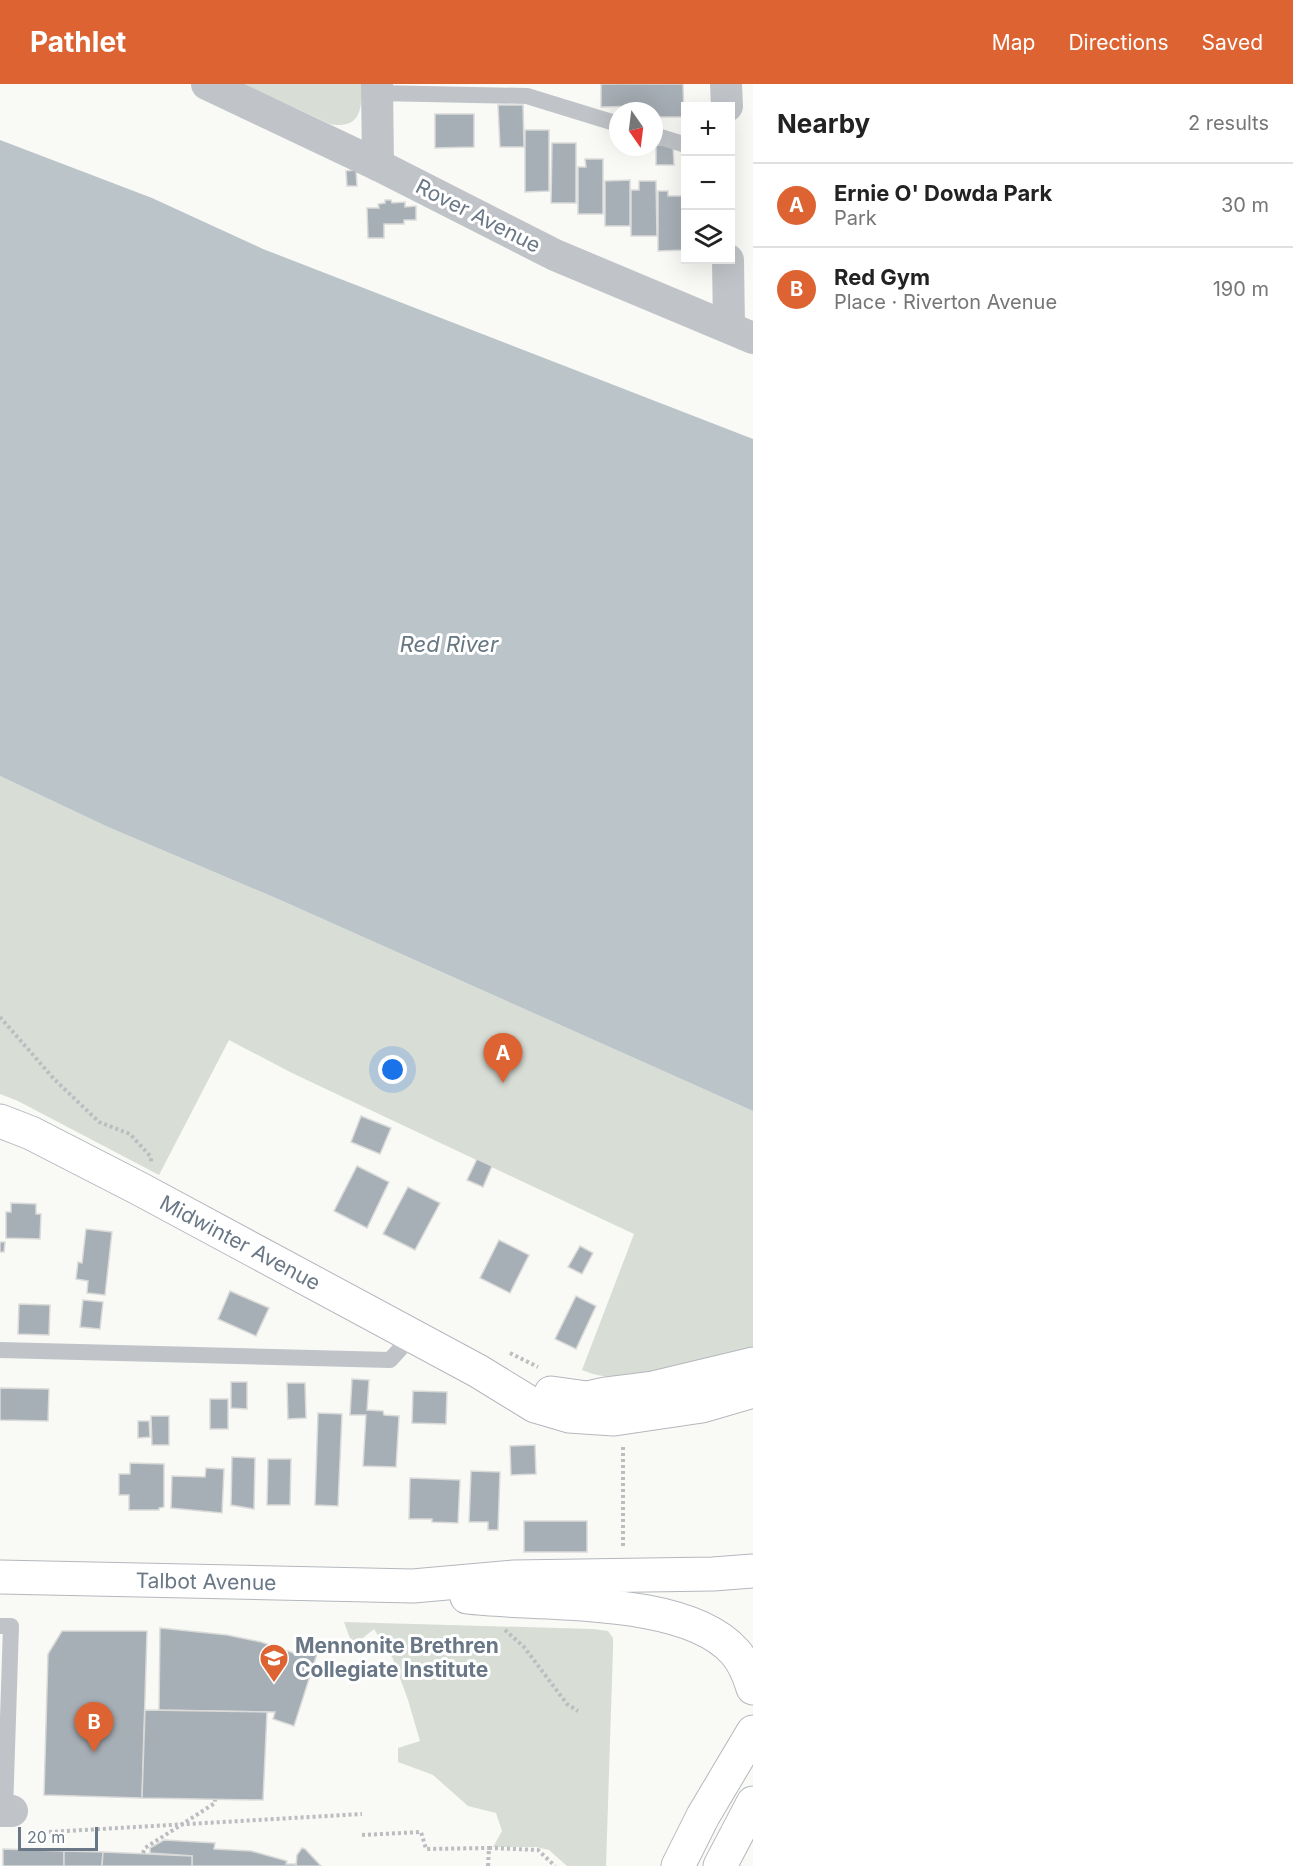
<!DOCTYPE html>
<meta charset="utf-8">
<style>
:root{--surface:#fff;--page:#f6f6f6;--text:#222;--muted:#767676;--line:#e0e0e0;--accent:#dd6432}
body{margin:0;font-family:Inter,sans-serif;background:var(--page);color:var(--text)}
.controls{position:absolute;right:18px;top:18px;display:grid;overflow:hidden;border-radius:0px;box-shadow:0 6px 24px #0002}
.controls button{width:54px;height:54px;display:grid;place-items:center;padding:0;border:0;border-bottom:2px solid var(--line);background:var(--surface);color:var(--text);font:30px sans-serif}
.compass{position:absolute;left:609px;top:18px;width:54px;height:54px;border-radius:50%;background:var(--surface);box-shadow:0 6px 24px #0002;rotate:166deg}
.scale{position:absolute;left:18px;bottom:15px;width:80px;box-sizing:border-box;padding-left:6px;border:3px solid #697786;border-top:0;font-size:16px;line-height:21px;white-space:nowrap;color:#697786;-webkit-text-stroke:4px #fff;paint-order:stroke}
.you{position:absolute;left:393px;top:986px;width:21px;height:21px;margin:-15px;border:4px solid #fff;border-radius:50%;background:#1a73e8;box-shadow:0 0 0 9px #1a73e833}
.badge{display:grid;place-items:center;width:39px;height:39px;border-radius:50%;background:var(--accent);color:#fff;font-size:20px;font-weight:700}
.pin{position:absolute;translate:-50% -50px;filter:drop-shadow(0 2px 3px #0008)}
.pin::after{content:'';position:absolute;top:32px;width:21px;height:18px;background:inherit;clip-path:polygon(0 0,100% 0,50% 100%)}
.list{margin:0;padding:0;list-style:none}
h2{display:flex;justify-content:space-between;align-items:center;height:78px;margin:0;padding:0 24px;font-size:26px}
h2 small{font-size:20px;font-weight:400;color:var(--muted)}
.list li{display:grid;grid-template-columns:39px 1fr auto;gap:18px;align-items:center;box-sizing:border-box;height:84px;padding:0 24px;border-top:2px solid var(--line)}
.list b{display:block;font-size:22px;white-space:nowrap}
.list p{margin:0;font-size:20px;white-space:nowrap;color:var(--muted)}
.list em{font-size:20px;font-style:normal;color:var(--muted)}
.icon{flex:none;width:33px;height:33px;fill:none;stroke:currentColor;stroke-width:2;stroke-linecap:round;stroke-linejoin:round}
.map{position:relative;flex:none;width:753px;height:1782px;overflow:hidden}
header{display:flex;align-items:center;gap:36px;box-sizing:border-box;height:84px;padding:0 30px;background:var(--accent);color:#fff}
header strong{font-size:28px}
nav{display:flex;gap:33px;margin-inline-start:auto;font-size:21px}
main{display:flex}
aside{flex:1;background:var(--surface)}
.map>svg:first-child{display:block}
.green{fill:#d8ddd6}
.water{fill:#bac4c9}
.building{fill:#a7afb6;stroke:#dadad9;stroke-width:1.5}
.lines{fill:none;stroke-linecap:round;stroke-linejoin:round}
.secondary-casing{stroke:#b3b8bd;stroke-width:35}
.path{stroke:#bbbdc0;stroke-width:4;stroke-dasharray:3 3;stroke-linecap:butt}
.lane{stroke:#c0c4c8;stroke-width:16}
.street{stroke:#c0c4c8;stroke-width:32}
.secondary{stroke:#fff;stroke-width:33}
.path-bridge{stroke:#bbbdc0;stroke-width:4;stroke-dasharray:3 3;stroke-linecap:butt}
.labels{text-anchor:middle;stroke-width:6;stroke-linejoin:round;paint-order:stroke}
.street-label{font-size:21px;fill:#697786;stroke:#fff}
.poi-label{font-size:21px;font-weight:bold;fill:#697786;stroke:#fff;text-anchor:start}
.water-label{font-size:22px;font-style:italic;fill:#657781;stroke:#fff}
</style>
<header>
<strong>Pathlet</strong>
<nav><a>Map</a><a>Directions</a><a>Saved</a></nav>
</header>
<main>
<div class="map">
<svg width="753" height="1782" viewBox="0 0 753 1782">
<rect width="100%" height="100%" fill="#f9f9f6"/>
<g class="green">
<path d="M243 0H362C362 24 361 46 330 40Z"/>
<path d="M0 692 108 743 278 815 753 1027V1265C705 1278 630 1307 582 1286L634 1150 292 989 229 956 159 1091 18 1017 0 1010Z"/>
<path d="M344 1538 593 1545 608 1547 613 1554V1564L606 1782H567L549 1766 536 1763H493L502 1747 496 1729 468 1722 433 1691 398 1678V1664L420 1657 408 1616 393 1575 374 1545 354 1561 352 1560Z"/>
</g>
<path class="water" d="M0 56 152 114 263 165 753 355V1027L278 815 108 743 0 692Z"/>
<g class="building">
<path d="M601 0H683L684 33H654V27H638V22L601 23Z"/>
<path d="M498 21H523L524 63H500Z"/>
<path d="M435 30H474V63L435 64Z"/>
<path d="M525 46H549V107L525 108Z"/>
<path d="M552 59H576V119H551Z"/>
<path d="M673 60 674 81H656V61Z"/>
<path d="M585 75H603V130H578V83H586Z"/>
<path d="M356 86 357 102H347L346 87Z"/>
<path d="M630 96V142H605V97Z"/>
<path d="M639 97H656L657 152H631V106H639Z"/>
<path d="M658 107H668V112H683V166L658 167Z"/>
<path d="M385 116H391L392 119 405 118V123L416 122V136H404V140H384V154H368L367 124H379L378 120 385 119Z"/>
<path d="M361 1032 391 1044 380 1070 351 1058Z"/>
<path d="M477 1075 492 1082 483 1103 467 1096Z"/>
<path d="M357 1082 389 1098 367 1144 334 1127Z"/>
<path d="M408 1103 440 1119 415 1166 383 1150Z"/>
<path d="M11 1119 36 1120V1130H41L40 1155 6 1154V1128H11Z"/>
<path d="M86 1145 112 1148 105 1211 87 1209 88 1197 76 1195 78 1178 82 1179Z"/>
<path d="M499 1156 529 1171 510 1209 480 1194Z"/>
<path d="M0 1158H5L4 1168H0Z"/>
<path d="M580 1162 593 1169 582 1190 568 1183Z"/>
<path d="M230 1207 269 1224 256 1252 218 1235Z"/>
<path d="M576 1212 596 1222 576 1265 555 1255Z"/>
<path d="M83 1216 103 1218 100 1245 80 1243Z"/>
<path d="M19 1220 50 1221 49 1251 18 1250Z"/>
<path d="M352 1295 369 1296 367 1326 383 1327 384 1331 399 1332 396 1383 363 1382 366 1331H350Z"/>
<path d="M231 1298H247V1325L231 1324Z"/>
<path d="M287 1299H305L306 1334 288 1335Z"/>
<path d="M0 1304 49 1305 48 1337 0 1336Z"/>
<path d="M413 1307 447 1308 446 1340 412 1339Z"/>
<rect x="210" y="1315" width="18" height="30"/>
<path d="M318 1329 342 1330 338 1422 315 1421Z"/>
<path d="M151 1332H169V1361H152Z"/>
<path d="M138 1337H149L150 1353 138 1354Z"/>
<path d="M535 1361 536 1390 511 1391 510 1362Z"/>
<path d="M232 1373 255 1374 254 1425 231 1421Z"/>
<path d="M268 1375H291L290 1421H267Z"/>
<path d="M130 1379 164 1380V1423L159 1424V1426H129V1411H119V1390H130Z"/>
<path d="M206 1384 224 1385 222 1429 171 1424 172 1392 205 1393Z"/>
<path d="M471 1387 500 1388 498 1446H488V1438H469Z"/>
<path d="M410 1394 460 1396 458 1439 432 1438V1435H409Z"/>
<rect x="524" y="1437" width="63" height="31"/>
<path d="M160 1544 227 1551 261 1558 294 1569 296 1563 317 1570 294 1642 273 1635 275 1628 159 1626Z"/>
<path d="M62 1547H147L142 1714 44 1711 48 1570Z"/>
<path d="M145 1626 267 1628 263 1716 142 1714Z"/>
<path d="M164 1756 215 1759 214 1765 251 1767 287 1777 286 1780H296V1782H192V1772L150 1769V1764Z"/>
<path d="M302 1764 305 1765 321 1782H296L297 1771Z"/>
<path d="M3 1765 64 1767V1782H3Z"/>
<path d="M64 1767 103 1768 102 1782H64Z"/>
<path d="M103 1768 192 1772V1782H102Z"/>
</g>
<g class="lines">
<g class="secondary-casing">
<g id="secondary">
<path d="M0 1037 31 1049 140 1105 478 1287 535 1322 569 1332 614 1335 702 1322 753 1307"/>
<path d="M551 1309 587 1314 605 1310 653 1304 753 1280"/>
<path d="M0 1493 413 1502 514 1493 713 1490 753 1487"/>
<path d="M467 1513C539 1522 685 1511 735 1568 744 1578 749 1591 753 1604"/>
<path d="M678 1782 703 1732 753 1648"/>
<path d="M720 1782 753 1719"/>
</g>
</g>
<g class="path">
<path d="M0 933 54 995 99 1038 130 1050 151 1073V1079"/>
<path d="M510 1269 538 1283"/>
<path d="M623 1462V1361"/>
<path d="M505 1546 524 1563 567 1620 578 1627"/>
<path d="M31 1749 362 1730"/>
<path d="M362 1751 421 1748 426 1765 489 1764"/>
<path d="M488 1782 489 1764 538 1766 555 1782"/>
</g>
<g class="lane">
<path d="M377 9 527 12 618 40"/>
<path d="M654 51 686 61"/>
<path d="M0 1266 390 1276 413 1251"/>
<path d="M0 1542H11L5 1727"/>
</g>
<g class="street">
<path d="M207 0 378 81 555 171 753 254"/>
<path d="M377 0 378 81"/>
<path d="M726 0 727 22"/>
<path d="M728 176 729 243"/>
<path d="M0 1727H12"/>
</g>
<use href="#secondary" class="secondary"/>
<path class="path-bridge" d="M143 1769 145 1764 215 1719V1716"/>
</g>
<defs>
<g id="school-pin" transform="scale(1.5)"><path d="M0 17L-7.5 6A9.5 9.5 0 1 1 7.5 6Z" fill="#dd6432" stroke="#fff"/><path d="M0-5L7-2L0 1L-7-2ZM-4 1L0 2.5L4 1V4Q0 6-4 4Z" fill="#fff"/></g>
</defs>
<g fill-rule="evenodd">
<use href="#school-pin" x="274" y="1574"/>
</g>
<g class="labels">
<g class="street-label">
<text transform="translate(478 132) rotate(27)" y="7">Rover Avenue</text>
<text transform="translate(240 1159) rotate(28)" y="7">Midwinter Avenue</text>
<text transform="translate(206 1498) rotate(1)" y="7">Talbot Avenue</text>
</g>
<g class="poi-label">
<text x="295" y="1569">Mennonite Brethren<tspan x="295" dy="24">Collegiate Institute</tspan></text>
</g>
<g class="water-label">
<text x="449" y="568">Red River</text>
</g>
</g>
</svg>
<div class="controls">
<button>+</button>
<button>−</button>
<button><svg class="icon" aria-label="layers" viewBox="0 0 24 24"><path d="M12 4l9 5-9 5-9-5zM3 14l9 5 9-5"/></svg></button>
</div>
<svg class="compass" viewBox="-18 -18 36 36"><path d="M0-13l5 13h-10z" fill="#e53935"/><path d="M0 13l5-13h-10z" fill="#767676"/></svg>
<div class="scale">20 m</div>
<div class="you"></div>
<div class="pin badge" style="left:503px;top:999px">A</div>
<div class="pin badge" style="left:94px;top:1668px">B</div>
</div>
<aside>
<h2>Nearby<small>2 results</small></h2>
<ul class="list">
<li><span class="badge">A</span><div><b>Ernie O' Dowda Park</b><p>Park</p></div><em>30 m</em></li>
<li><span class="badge">B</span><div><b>Red Gym</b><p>Place · Riverton Avenue</p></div><em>190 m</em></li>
</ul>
</aside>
</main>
